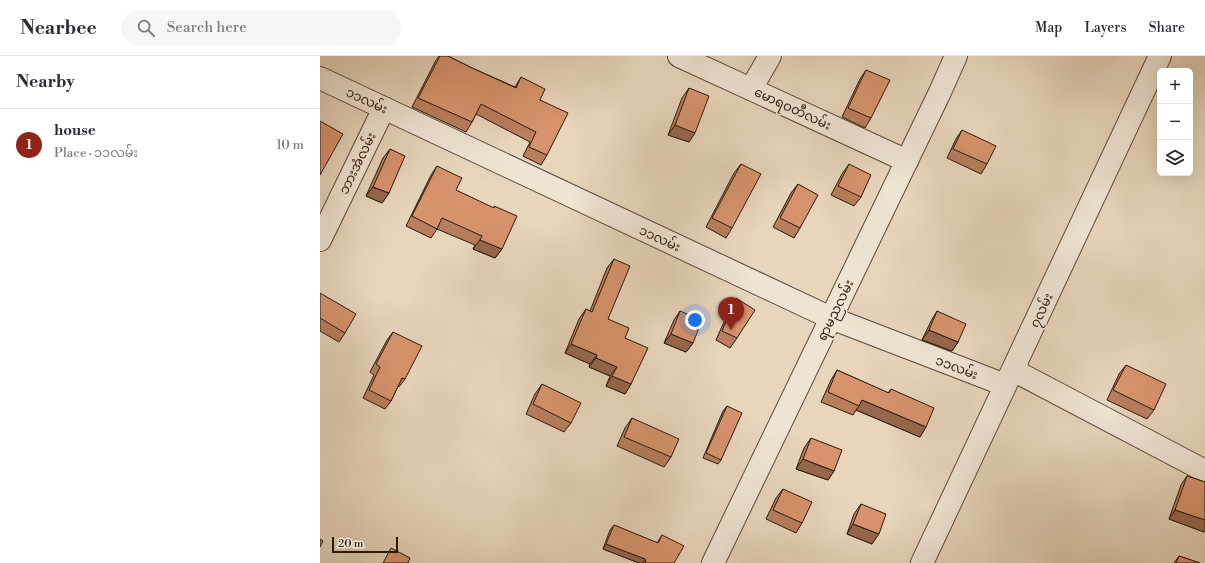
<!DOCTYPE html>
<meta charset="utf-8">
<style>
:root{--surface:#fff;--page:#f7f7f7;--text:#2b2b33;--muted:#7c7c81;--line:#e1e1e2;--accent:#8f2418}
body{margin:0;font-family:"Libre Bodoni","Noto Sans Myanmar",serif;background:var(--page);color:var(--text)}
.controls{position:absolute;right:12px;top:12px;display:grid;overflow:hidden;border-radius:6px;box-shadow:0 4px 16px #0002}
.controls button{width:36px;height:36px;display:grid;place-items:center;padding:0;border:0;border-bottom:1px solid var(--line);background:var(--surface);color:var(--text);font:20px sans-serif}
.scale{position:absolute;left:12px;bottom:10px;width:66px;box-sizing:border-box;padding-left:4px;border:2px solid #2b1a0b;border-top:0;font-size:11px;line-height:14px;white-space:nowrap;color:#2b1a0b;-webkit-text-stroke:3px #efe4d3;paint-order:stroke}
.you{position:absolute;left:375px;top:264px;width:14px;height:14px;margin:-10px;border:3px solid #fff;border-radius:50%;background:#1a73e8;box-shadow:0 0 0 6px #1a73e833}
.badge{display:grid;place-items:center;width:26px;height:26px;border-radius:50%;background:var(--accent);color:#fff;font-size:13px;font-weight:700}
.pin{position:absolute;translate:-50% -33px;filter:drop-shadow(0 1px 2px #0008)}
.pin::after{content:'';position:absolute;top:21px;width:14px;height:12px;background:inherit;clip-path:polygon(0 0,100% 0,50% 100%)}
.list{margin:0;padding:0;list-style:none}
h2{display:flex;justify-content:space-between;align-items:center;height:52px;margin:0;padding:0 16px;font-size:17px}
h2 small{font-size:13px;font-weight:400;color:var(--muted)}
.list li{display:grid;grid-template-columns:26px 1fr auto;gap:12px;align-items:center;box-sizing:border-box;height:72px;padding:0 16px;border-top:1px solid var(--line)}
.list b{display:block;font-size:15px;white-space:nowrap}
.list p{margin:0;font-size:13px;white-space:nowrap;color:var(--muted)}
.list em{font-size:13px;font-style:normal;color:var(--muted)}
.icon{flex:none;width:22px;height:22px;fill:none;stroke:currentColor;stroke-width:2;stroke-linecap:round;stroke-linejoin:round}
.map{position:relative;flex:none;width:885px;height:507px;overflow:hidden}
header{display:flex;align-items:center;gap:24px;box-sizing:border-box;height:56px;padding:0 20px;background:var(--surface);border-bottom:1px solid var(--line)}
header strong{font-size:19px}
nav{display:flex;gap:22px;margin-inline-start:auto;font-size:14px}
.search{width:280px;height:36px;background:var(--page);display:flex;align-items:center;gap:10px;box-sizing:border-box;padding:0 14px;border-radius:22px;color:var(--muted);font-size:15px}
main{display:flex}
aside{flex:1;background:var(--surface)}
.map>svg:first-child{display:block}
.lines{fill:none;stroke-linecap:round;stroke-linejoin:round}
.minor-casing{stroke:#5a4937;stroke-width:24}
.minor{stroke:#efe4d3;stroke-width:22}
.wall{fill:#b87e5e;stroke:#2b1a0b}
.shaded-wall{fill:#96674c;stroke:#2b1a0b}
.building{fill:#d6936d;stroke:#2b1a0b}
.labels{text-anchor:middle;stroke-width:3;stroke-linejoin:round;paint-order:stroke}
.street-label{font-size:13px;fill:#2b1a0b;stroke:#efe4d3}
</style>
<header>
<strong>Nearbee</strong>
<div class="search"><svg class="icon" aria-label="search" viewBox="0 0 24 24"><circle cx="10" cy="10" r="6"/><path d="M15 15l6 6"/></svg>Search here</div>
<nav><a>Map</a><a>Layers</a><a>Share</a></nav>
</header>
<main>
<aside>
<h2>Nearby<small></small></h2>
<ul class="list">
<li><span class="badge">1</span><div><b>house</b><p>Place · ၁၁လမ်း</p></div><em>10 m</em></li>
</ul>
</aside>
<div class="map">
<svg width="885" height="507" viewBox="0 0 885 507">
<rect width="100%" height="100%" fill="#e7d5bc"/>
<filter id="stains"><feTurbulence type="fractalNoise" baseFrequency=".005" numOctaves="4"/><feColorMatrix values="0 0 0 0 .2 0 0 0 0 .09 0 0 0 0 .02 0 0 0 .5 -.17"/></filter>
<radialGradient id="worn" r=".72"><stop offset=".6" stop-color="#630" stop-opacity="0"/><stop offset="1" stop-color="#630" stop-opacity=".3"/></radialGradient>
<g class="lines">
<g class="minor-casing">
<g id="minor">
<path d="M359 0 587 105"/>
<path d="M0 22 511 262 685 329"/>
<path d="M431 33 450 0"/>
<path d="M0 184 64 52"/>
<path d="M693 314 885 415"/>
<path d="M393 507 620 36 636 0"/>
<path d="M602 507 840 0"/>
</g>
</g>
<use href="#minor" class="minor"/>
</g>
<g class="wall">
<path d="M119 0H128L150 11 195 31 201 21 220 44 227 99 221 109 203 100 210 86 156 58 152 66 146 76 92 51 115 6Z"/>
<path d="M546 14 551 62 545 72 522 61 540 23Z"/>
<path d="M369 32V86L348 79 362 42Z"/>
<path d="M642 74 667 108 661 118 627 102 636 83Z"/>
<path d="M70 93 69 137 62 147 46 140 63 102Z"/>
<path d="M421 108 412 172 406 182 386 171 414 117Z"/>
<path d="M529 108 541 141 534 150 511 139 522 118Z"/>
<path d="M117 110 182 193 175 202 153 193 155 189 117 173 111 182 86 170 111 119Z"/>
<path d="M478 128 480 172 474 182 453 171 471 137Z"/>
<path d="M294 203 288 263 305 282 311 328 305 338 286 330 290 320 269 311 270 308 245 297 259 263 266 253 270 255 287 212Z"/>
<path d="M0 237 25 277 19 286 0 275Z"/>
<path d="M416 242 417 282 410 292 396 284 410 252Z"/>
<path d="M360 255 373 287 366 296 344 287 354 264Z"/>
<path d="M617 255 638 286 632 295 602 284 611 265Z"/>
<path d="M73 276 85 323 79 331 78 330 71 345 65 353 43 342 54 319 50 316 67 284Z"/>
<path d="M806 309 834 354 827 363 787 344 799 318Z"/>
<path d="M517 314 568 337 571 333 606 371 600 381 536 354 533 359 501 346 511 324Z"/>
<path d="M222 328 251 367 244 376 206 358 215 338Z"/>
<path d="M407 350 401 404 398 408 383 402 403 355Z"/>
<path d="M312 362 351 401 344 411 297 390 305 372Z"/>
<path d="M491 382 514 415 508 424 476 413 484 392Z"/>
<path d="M867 420 885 426V474L884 476 849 463 861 429Z"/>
<path d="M463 433 482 467 476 477 446 463 456 442Z"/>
<path d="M541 448 552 488 527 478 534 458Z"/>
<path d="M294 469 337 487 342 479 354 507H319L283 493 290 474Z"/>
<path d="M859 500 880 507H854Z"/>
</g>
<g class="shaded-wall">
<path d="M355 69 375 77 369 86 348 79Z"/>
<path d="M53 131 69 137 62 147 46 140Z"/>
<path d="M160 184 182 193 175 202 153 193Z"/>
<path d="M609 274 638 286 632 295 602 284Z"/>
<path d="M351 278 373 287 366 296 344 287Z"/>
<path d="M251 288 277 299 270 308 245 297Z"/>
<path d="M276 302 297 311 290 320 269 311Z"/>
<path d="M292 320 311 328 305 338 286 330Z"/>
<path d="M542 344 606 371 600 381 536 354 539 350Z"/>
<path d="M483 403 514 415 508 424 476 413Z"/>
<path d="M855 454 885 464V474L884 476 849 463Z"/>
<path d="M533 468 559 478 552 488 527 478Z"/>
<path d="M286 488 325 503 323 507H319L283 493Z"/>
</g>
<g class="building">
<path d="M120 0H128L150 11 196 32 201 21 225 33 220 44 248 57 227 99 209 91 216 76 161 48 152 66 98 42Z"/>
<path d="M546 14 570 24 551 62 528 52Z"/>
<path d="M369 32 389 40 375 77 355 69Z"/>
<path d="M0 65 23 78 0 119Z"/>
<path d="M642 74 676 90 667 108 633 93Z"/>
<path d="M70 93 85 100 69 137 53 131Z"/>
<path d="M421 108 441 118 412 172 392 162Z"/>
<path d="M529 108 551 119 541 141 518 130Z"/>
<path d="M117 110 142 122 136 134 174 152V150L197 160 182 193 160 184 162 180 122 162 117 173 92 160Z"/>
<path d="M478 128 498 139 480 172 460 162Z"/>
<path d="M294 203 310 210 288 263 309 272 305 282 328 292 311 328 292 320 297 311 276 302 277 299 251 288 266 253 272 256Z"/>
<path d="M0 237 36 258 25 277 0 262Z"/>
<path d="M416 242 435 254 417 282 402 275Z"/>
<path d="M360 255 382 264 373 287 351 278Z"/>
<path d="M617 255 646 268 638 286 609 274Z"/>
<path d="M73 276 102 290 85 323 82 322 71 345 49 334 60 311 56 308Z"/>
<path d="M806 309 846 328 834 354 793 334Z"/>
<path d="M517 314 569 337 571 333 614 352 606 371 542 344 539 350 508 336Z"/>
<path d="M222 328 261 347 251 367 213 348Z"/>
<path d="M407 350 422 357 401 404 386 397Z"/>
<path d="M312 362 359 383 351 401 304 381Z"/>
<path d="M491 382 522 394 514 415 483 403Z"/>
<path d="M867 420 885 426V464L855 454Z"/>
<path d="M463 433 492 446 482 467 453 454Z"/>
<path d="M541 448 566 458 559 478 533 468Z"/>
<path d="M294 469 338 487 342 479 364 490 354 507H326L325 503 286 488Z"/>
<path d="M0 483 3 485 0 491Z"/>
<path d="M71 492 90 502 88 507H63Z"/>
<path d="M859 500 880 507H856Z"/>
</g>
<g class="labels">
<g class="street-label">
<text transform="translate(47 44) rotate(25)" y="5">၁၁လမ်း</text>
<text transform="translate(473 52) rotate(25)" y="5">မောရဝတီလမ်း</text>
<text transform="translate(37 107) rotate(-64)" y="5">ဘားအံလမ်း</text>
<text transform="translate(340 182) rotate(25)" y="5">၁၁လမ်း</text>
<text transform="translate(515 254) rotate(-64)" y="5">ရာမညလမ်း</text>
<text transform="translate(721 254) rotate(-65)" y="5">၇လမ်း</text>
<text transform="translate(637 311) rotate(21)" y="5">၁၁လမ်း</text>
</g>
</g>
<rect width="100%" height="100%" filter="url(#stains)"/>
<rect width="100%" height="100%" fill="url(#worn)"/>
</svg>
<div class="controls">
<button>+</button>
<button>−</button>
<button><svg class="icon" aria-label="layers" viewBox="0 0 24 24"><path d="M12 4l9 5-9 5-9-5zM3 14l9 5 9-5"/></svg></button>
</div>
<div class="scale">20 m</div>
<div class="you"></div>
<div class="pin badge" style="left:411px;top:274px">1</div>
</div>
</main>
